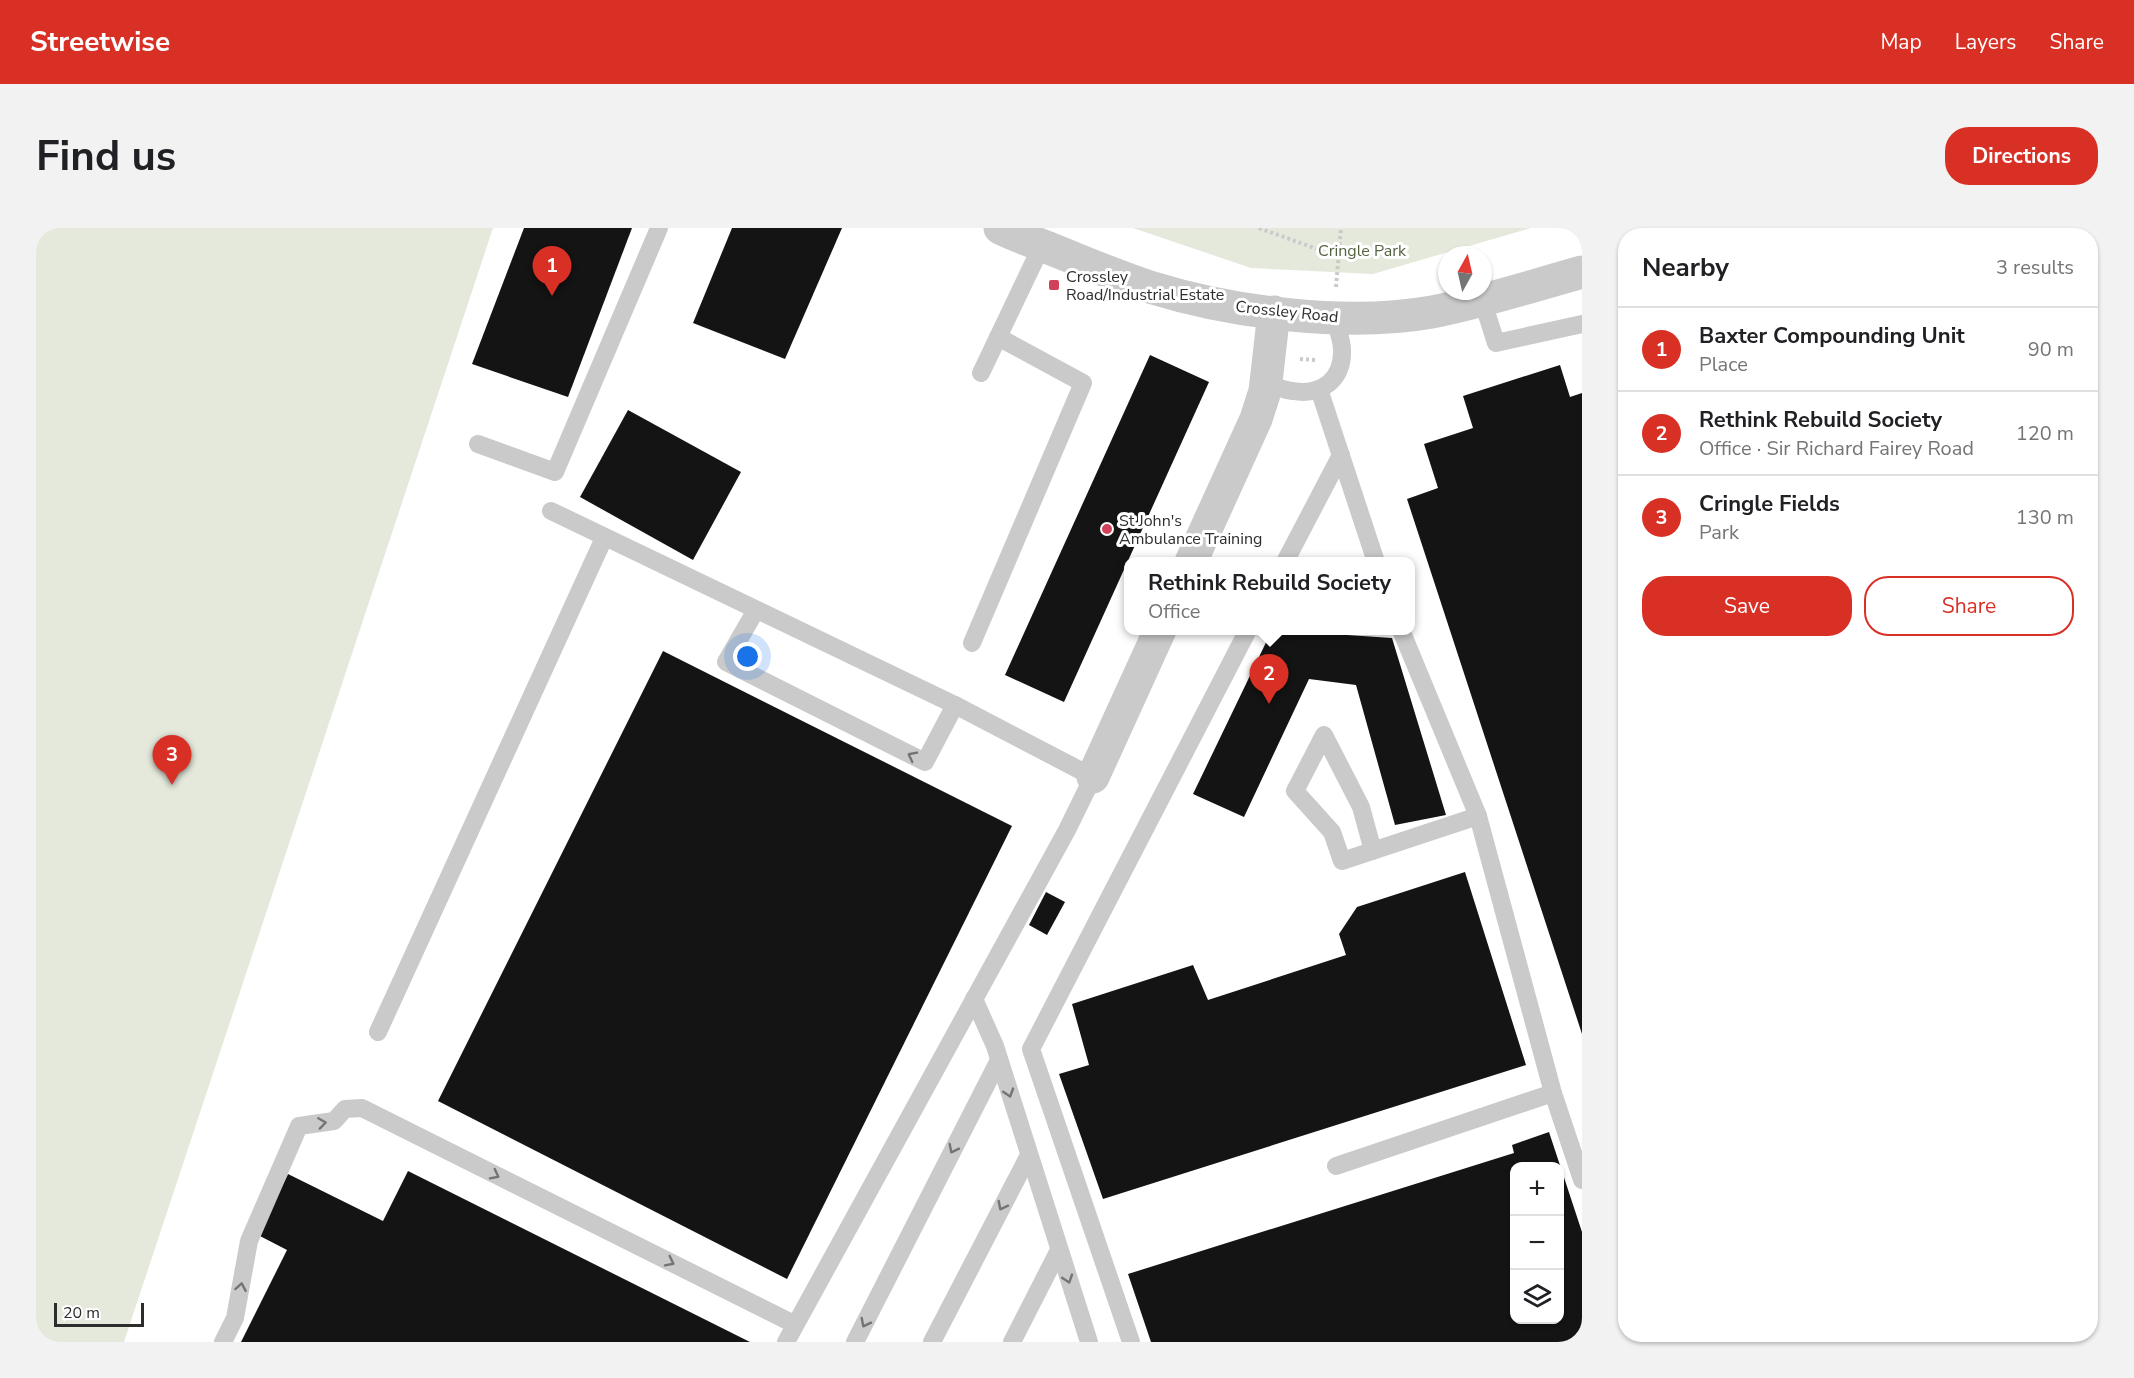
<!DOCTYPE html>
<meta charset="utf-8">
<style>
:root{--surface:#fff;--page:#f2f2f2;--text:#202124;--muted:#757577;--line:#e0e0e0;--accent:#d93025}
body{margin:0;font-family:"Nunito Sans",sans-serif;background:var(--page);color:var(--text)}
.controls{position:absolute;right:18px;bottom:18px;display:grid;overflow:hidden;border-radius:12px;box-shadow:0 2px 4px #0004}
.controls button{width:54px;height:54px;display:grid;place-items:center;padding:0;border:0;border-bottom:2px solid var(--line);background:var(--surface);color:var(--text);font:30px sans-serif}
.compass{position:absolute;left:1402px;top:18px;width:54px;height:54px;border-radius:50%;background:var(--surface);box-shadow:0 2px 4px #0004;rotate:8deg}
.scale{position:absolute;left:18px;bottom:15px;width:90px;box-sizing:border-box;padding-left:6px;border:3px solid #2d2d2d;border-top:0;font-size:16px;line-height:21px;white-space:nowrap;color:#2d2d2d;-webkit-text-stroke:4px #fff;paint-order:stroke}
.you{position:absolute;left:712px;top:429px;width:21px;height:21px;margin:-15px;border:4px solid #fff;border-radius:50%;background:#1a73e8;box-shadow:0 0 0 9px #1a73e833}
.badge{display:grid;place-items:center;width:39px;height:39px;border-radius:50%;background:var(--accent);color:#fff;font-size:20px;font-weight:700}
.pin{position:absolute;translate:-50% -50px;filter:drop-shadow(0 2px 3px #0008)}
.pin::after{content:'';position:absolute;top:32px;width:21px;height:18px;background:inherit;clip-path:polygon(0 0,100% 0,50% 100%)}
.popup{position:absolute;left:1088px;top:329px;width:291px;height:78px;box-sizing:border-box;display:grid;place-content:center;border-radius:12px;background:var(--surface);filter:drop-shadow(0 2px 4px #0005);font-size:20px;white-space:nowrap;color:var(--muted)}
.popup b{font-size:22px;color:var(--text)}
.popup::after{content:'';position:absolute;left:50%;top:100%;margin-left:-12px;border:12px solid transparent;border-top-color:var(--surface)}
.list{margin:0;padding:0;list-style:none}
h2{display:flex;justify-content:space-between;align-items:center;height:78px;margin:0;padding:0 24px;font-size:26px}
h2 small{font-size:20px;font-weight:400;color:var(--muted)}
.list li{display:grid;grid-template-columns:39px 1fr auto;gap:18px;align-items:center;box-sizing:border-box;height:84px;padding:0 24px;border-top:2px solid var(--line)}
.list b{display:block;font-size:22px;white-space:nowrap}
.list p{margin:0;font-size:20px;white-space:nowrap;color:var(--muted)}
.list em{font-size:20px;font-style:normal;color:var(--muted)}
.actions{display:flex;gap:12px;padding:18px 24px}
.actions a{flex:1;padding:14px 0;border:2px solid var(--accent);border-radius:24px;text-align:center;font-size:21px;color:var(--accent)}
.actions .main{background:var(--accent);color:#fff}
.icon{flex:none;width:33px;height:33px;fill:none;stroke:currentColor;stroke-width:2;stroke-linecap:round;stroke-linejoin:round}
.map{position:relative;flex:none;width:1546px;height:1114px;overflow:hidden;border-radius:24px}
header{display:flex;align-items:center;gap:36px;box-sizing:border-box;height:84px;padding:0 30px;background:var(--accent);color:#fff}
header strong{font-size:28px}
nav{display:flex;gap:33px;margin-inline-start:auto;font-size:21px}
.intro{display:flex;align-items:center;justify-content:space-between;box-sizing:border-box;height:144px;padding:0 36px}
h1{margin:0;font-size:42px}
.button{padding:15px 27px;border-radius:24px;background:var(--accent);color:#fff;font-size:21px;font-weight:700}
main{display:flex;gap:36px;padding:0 36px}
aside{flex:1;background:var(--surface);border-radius:24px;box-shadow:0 2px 4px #0004}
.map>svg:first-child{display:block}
.park{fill:#e4e9dc}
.building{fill:#141414;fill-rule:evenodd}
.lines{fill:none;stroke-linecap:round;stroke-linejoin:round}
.path{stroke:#cacaca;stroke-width:4;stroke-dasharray:3 3;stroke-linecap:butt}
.service{stroke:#cacaca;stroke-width:18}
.minor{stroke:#cacaca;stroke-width:33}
.tertiary{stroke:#cacaca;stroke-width:33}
.oneway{stroke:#747474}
.poi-dot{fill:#d2415a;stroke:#fff;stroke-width:2}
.labels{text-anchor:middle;stroke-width:6;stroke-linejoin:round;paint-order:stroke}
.park-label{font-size:16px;fill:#54633f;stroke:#fff}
.poi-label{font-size:16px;fill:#2d2d2d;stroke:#fff;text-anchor:start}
.street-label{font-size:16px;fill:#2d2d2d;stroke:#fff}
</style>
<header>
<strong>Streetwise</strong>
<nav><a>Map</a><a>Layers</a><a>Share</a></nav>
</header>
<div class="intro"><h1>Find us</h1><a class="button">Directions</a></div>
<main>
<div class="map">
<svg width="1546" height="1114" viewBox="0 0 1546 1114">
<rect width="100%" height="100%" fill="#fff"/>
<g class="park">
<path d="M0 0H457L88 1114H0Z"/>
<path d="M1097 0H1495L1337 46 1215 40Z"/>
</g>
<g class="building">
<path d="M488 0H596L532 169 436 136Z"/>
<path d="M696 0H806L749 131 657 95Z"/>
<path d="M1114 127 1173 154 1028 474 969 447Z"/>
<path d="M1524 137 1534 169 1546 165V806L1371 271 1402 260 1388 216 1437 200 1427 168Z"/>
<path d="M592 182 705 244 657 332 544 269Z"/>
<path d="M1236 402 1356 410 1410 587 1359 597 1320 457 1273 451 1208 589 1157 566Z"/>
<path d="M627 423 976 598 751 1051 402 873Z"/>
<path d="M1429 644 1490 837 1067 971 1023 846 1053 837 1036 776 1157 737 1172 772 1310 727 1303 706 1321 679Z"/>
<path d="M1010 664 1029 674 1011 707 993 697Z"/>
<path d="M1513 904 1546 1004V1114H1115L1092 1046 1478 925 1476 917ZM1478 938H1524V1092H1478Z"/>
<path d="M372 943 714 1114H205L251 1022 222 1007 252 946 347 993Z"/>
</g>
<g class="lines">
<g class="path">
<path d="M1223 0 1303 29"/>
<path d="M1300 59 1305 0"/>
<path d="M1264 131 1280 132"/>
</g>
<g class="service">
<path d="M1446 71 1460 115 1546 96"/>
<path d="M945 145 1006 17"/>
<path d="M1230 156C1239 158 1248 162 1257 163 1286 168 1307 151 1306 122 1306 111 1301 100 1298 89"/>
<path d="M1283 161 1340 334"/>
<path d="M442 216 519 244 623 0"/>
<path d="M515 283 919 477 1057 549 1031 602 750 1114"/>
<path d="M1249 334 1305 227"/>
<path d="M720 382 690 434 889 534 919 477"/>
<path d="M1365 402 1442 588 1517 865 1546 952"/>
<path d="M936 415 1047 155 962 109"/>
<path d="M1337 623 1325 579 1288 507 1259 563 1296 604 1306 633 1442 588"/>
<path d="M938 771 959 818 1053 1114"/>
<path d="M342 804 568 310"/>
<path d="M1300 938 1517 865"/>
<path d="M187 1114 199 1090 213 1013 263 898 298 893 309 881 326 880 758 1096"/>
<path d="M819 1114 963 832"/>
<path d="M896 1114 993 927"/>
<path d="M976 1114 1023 1022"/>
<path d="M1095 1114 995 821 1212 402"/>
</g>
<g class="minor">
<path d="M1155 334 1220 191 1229 163 1238 84"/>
<path d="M1057 549 1124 402"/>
</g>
<path class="tertiary" d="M964 0C980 8 998 14 1015 21 1048 34 1082 49 1117 60 1198 85 1312 99 1396 84 1447 74 1496 58 1546 44"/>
</g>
<defs><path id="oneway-chevron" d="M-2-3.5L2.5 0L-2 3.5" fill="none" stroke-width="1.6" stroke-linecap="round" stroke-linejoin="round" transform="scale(1.5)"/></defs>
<g class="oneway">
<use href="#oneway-chevron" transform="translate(876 528) rotate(-153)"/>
<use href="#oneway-chevron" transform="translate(973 865) rotate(72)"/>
<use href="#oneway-chevron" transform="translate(286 895) rotate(-8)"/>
<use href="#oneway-chevron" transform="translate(917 921) rotate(117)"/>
<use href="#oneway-chevron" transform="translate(459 947) rotate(27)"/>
<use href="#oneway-chevron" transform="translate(966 978) rotate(117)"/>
<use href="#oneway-chevron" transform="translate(634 1034) rotate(27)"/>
<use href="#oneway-chevron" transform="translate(1032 1051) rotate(72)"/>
<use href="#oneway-chevron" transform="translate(205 1059) rotate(-80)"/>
<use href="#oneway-chevron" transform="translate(829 1095) rotate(117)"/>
</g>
<g class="poi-dot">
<rect x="1012" y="51" width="12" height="12" rx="3"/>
<circle cx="1071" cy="301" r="6"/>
</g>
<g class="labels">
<g class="park-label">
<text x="1326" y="28">Cringle Park</text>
</g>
<g class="poi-label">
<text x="1030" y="54">Crossley<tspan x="1030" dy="18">Road/Industrial Estate</tspan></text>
<text x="1083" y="298">St John's<tspan x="1083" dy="18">Ambulance Training</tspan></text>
</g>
<g class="street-label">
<text transform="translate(1251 83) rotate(6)" y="6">Crossley Road</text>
</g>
</g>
</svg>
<div class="controls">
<button>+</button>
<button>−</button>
<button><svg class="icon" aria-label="layers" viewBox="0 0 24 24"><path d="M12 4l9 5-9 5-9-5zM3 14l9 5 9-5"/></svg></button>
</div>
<svg class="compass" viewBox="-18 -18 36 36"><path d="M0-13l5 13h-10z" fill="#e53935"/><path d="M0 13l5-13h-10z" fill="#757577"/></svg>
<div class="scale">20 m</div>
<div class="you"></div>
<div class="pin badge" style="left:516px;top:68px">1</div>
<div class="pin badge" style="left:1233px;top:476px">2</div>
<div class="popup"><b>Rethink Rebuild Society</b>Office</div>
<div class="pin badge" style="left:136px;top:557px">3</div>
</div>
<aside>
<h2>Nearby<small>3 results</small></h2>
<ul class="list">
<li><span class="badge">1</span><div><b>Baxter Compounding Unit</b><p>Place</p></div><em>90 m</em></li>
<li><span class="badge">2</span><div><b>Rethink Rebuild Society</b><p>Office · Sir Richard Fairey Road</p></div><em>120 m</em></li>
<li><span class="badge">3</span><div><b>Cringle Fields</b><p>Park</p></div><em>130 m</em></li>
</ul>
<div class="actions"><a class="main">Save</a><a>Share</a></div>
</aside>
</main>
